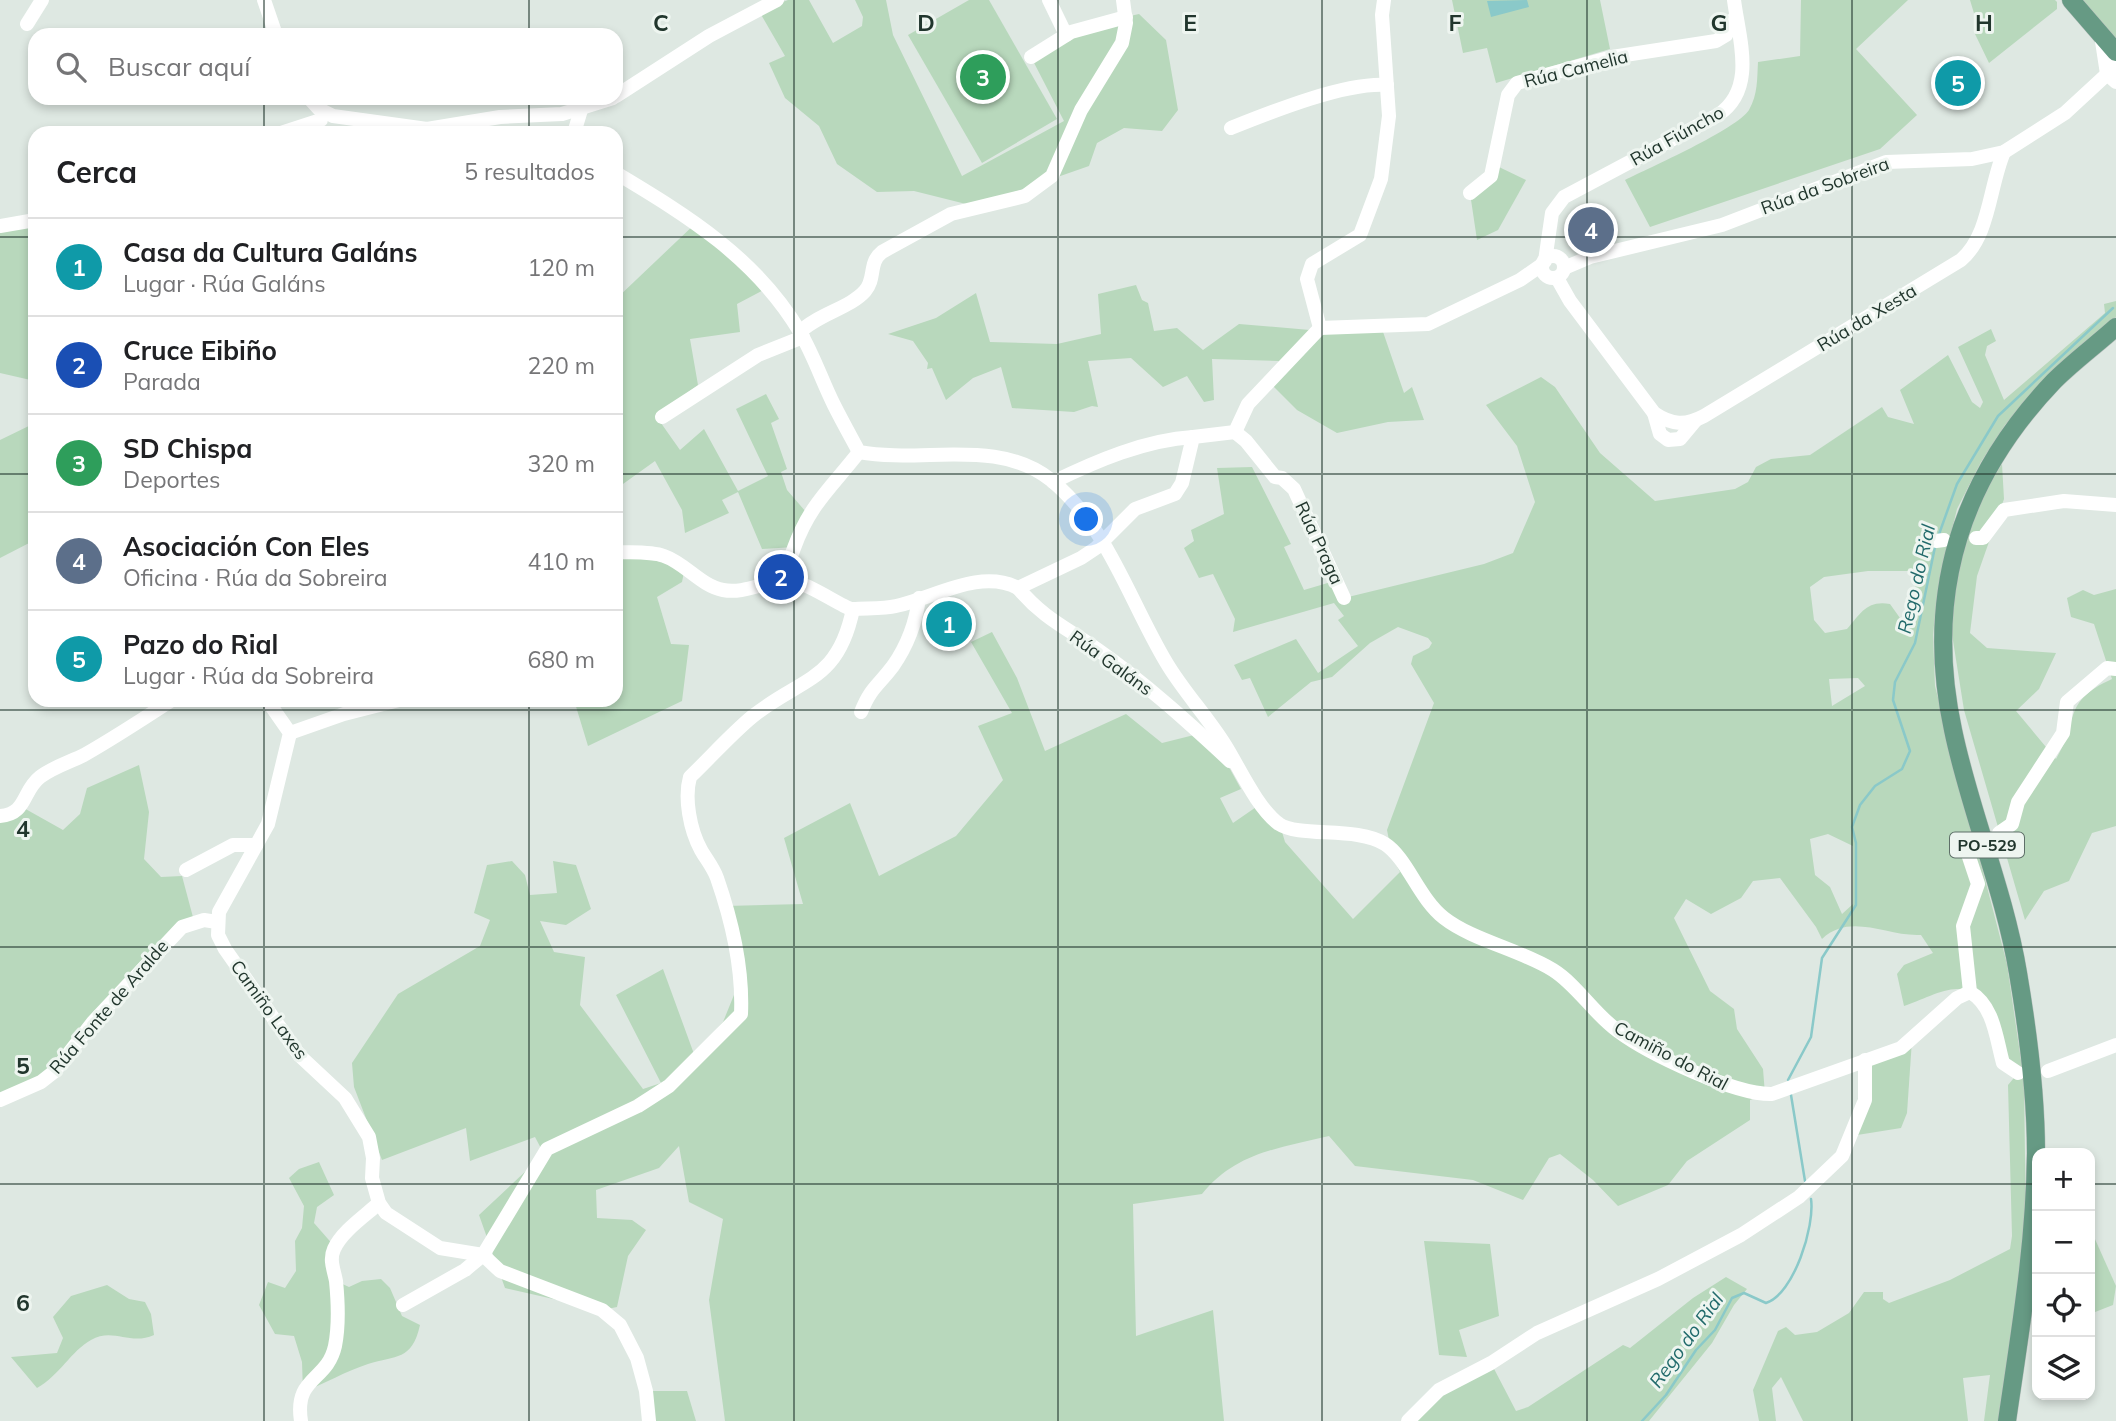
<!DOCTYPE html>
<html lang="es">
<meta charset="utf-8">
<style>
:root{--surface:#fff;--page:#f6f6f6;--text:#202124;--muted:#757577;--line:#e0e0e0;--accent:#e46b5f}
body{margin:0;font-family:Mulish,sans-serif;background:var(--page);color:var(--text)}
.controls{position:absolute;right:21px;bottom:21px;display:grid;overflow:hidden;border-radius:14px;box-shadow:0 4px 10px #0003}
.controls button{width:63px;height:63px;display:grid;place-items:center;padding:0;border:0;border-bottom:2px solid var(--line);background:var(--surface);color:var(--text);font:35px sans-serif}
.you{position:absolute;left:1087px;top:520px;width:24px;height:24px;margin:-18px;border:5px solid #fff;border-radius:50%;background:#1a73e8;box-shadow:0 0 0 10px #1a73e833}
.badge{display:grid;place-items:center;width:46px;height:46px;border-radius:50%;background:var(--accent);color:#fff;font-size:23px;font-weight:700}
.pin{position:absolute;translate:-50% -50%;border:4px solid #fff;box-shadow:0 2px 7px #0006}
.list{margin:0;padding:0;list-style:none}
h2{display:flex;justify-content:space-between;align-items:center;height:91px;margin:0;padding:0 28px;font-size:30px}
h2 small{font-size:23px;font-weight:400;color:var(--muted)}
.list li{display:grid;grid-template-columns:46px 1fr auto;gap:21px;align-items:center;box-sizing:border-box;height:98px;padding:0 28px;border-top:2px solid var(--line)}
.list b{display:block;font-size:26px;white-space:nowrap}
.list p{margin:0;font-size:23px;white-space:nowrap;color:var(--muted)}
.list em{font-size:23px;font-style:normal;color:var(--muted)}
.icon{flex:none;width:38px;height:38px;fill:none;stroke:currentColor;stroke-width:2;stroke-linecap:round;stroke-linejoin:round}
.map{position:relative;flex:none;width:2116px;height:1421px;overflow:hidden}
.search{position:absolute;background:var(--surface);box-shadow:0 4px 10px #0003;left:28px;top:28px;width:595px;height:77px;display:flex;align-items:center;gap:18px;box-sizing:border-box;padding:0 24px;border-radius:21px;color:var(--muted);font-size:26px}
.panel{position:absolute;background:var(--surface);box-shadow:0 4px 10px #0003;left:28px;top:126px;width:595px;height:581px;border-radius:21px}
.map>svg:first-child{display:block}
.green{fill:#b8d8bc;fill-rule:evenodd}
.water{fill:#8ac9c9}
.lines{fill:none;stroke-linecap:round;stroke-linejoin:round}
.stream{stroke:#8ac9c9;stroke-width:2.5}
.major-casing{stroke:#bcc3c0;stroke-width:19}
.minor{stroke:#fff;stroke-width:14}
.major{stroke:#669a84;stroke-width:18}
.grid{fill:none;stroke:#21362d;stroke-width:2;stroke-opacity:0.55}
.labels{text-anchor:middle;stroke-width:6;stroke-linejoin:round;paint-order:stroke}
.shield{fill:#eef5f0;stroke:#5e6f68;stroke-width:2}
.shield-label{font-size:16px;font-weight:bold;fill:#21362d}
.street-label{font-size:18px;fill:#21362d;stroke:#eef5f0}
.water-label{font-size:19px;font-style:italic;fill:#216a6b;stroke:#eef5f0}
.grid-label{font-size:23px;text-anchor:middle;font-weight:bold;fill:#21362d;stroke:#eef5f0;stroke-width:6;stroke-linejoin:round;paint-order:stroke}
</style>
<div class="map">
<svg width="2116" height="1421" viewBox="0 0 2116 1421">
<rect width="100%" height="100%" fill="#dee8e2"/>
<g class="green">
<path d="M788 0H809L833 43 862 26 863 17 855 0H886L893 35 962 176 1064 121 1031 57 1104 22 1139 14 1166 40 1178 110 1162 131 1124 128 1097 143 1089 166 974 206 914 191 877 192 837 164 819 126 785 98 769 63 785 56 759 11Z"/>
<path d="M969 0H989L1057 119 982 163 908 35Z"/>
<path d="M1452 0H1600L1610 49 1496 83 1487 48 1463 53Z"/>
<path d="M1801 0H1908L1856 49 1917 115 1880 149 1650 227 1625 180C1649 168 1737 129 1749 110 1758 94 1757 79 1758 62L1800 56Z"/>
<path d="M1970 0H2055L2057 2V9L1989 63 1975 34 1979 30Z"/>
<path d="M2070 0H2116V52Z"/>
<path d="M1499 167 1526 180 1498 230 1477 240 1470 193Z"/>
<path d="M697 222 769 287 737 304 740 332 690 339 698 385 656 416 680 450 704 429 738 491 768 476 736 409 766 394 779 419 771 423 787 469 781 472 787 490 806 512 795 547 762 549 738 492 722 500 729 513 685 533 682 510 655 461 616 489V299Z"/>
<path d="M35 224V381L0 373V226Z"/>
<path d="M1136 285 1142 300 1148 303 1154 331 1177 328 1203 350 1239 324 1310 330 1381 326 1404 393 1412 387 1424 420 1388 422 1337 433 1297 410 1269 382 1279 361 1212 359 1214 400 1204 402 1187 376 1163 387 1131 358 1088 361 1098 407 1092 406 1074 412 1012 408 1001 367 973 378 946 400 932 368 927 369 928 363 913 341 888 334 936 318 976 293 990 342 1057 344 1101 334 1098 294Z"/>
<path d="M2116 301V317L2040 384 2005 425 1981 462 1957 509 1938 587 1933 635 1935 686 2007 964 2024 1081 2026 1231 2001 1421H1984L1990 1375 1963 1378 1968 1421H1803L1781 1377 1772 1388 1776 1421H1759L1753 1390 1778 1331 1786 1327 1795 1335 1817 1332 1849 1313 1864 1292H1883V1299L1889 1303 1950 1280 2010 1249 2012 1236 2008 1085 2018 1073 2003 1063C1998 1043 1985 987 1957 989 1941 989 1920 1001 1904 1006L1897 974 1904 965 1933 953 1921 935C1887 937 1851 912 1822 939L1816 927 1780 878 1753 881 1741 898 1711 914 1686 899 1674 918 1710 991 1734 1009 1737 1029 1763 1069 1765 1094 1750 1100V1120L1687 1161 1668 1185 1618 1206 1593 1180 1560 1154 1549 1158 1523 1200 1473 1180 1355 1166 1329 1136C1280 1148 1236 1152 1202 1194L1133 1204 1136 1336 1213 1310 1224 1421H725L709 1300 723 1219 689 1202 679 1146 659 1168 596 1190 597 1218 632 1220 646 1230 628 1256 617 1307 602 1310 505 1288 479 1215 544 1154 535 1137 470 1161 466 1128 382 1160 354 1087 352 1063 398 994 480 946 490 920 474 913 487 865 512 861 525 875 530 895 557 893 553 861 576 865 591 909 566 925 540 921 554 952 585 957 580 1005 643 1089 661 1083 616 995 663 969 694 1054 723 1022 736 990 726 906 803 904 784 838 850 803 879 876 956 836 1003 780 978 726 1012 713 971 642 992 632 1017 678 1045 751 1126 714 1162 743 1194 735 1230 769 1241 789 1220 798 1233 823 1262 803 1280 825 1285 842 1353 919 1400 872 1385 844 1389 840 1387 830 1434 703 1411 664 1413 656 1429 648 1432 643 1428 638 1398 627 1370 643 1332 677 1311 682 1268 717 1250 678 1242 680 1234 665 1296 639 1318 673 1358 646 1338 620 1344 616 1334 603 1233 632 1235 619 1213 574 1199 578 1184 548 1194 541 1191 530 1224 514 1217 468 1252 467 1291 544 1284 547 1304 590 1331 582 1344 598 1484 564 1513 553 1535 502 1517 446 1486 405 1541 377 1555 387 1600 453 1655 501 1735 489 1748 482 1756 467 1771 459 1810 455 1882 407 1888 417 1914 424 1900 390 1948 355 1972 402 1980 408 1983 402 1958 347 1991 329 1996 341 1987 346 1985 355 2004 400 2105 313 2104 304ZM1868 571H1915L1916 600 1911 620 1900 618 1890 604C1867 600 1861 613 1847 629L1825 633 1814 620 1810 587 1824 577ZM1858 678 1865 686 1832 706 1829 679ZM1828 834 1853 846V904L1842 914 1830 887 1815 875 1810 839Z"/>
<path d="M35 423V540L0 558V440Z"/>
<path d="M2002 464 2004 499 1977 576 1970 633 1987 648 2056 653 2039 689 2016 711 2056 759C2080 720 2061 702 2112 679L2094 624 2071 617 2067 598 2083 590 2094 595 2116 589V826L2092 833 2069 881 2044 891 2025 920 1964 710 1951 628 1958 570 1972 521 1983 495Z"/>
<path d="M616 552 685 567 682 582 657 597 671 644 689 645 682 701 588 746 574 700H616Z"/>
<path d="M139 765 149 812 144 859 161 877 182 876 194 921 41 1082 0 1103V814L22 807 63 830 80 814 87 788Z"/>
<path d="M1912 1040 1907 1113 1901 1128 1851 1136 1865 1060Z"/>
<path d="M319 1162 334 1195 317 1207 314 1223 335 1247 336 1281 349 1287 362 1281 381 1279 390 1288 402 1316 420 1325C412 1361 396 1355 368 1364 346 1371 324 1384 303 1392L302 1362 294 1336 275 1334 259 1305 268 1282 285 1288 296 1271 295 1241 302 1228 304 1206 289 1178 299 1169Z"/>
<path d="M2090 1228 2116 1286 2113 1305 2090 1314Z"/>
<path d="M1424 1241 1490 1244 1499 1316 1459 1330 1467 1357 1439 1355Z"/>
<path d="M1726 1277 1747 1289 1734 1305 1712 1343 1649 1421H1408L1439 1390 1491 1363 1516 1411 1528 1407 1623 1345 1630 1348 1693 1298Z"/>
<path d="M107 1285 129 1299 145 1302 151 1314 154 1335C130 1346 113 1327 91 1340 71 1351 60 1375 37 1388L11 1357 57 1353 63 1338 53 1317 71 1296Z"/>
<path d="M646 1391H687L696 1421H649Z"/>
</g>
<path class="water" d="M1527 0 1529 7 1491 17 1487 1Z"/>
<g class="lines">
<g class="stream">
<path d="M1938 537 1957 484 1998 416 2113 308"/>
<path d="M1788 1080 1811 1037 1822 958 1856 905V843L1852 827 1860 805 1875 786 1902 769 1910 751 1893 700 1895 682 1915 643 1935 547"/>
<path d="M1791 1095 1805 1181"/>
<path d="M1642 1421 1666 1395 1696 1350 1715 1330 1732 1298 1744 1293 1766 1303C1794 1294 1815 1226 1811 1199"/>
</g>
<g class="major-casing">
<g id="major">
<path d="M2071 0 2116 52"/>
<path d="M2007 1421C2020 1332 2035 1244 2036 1153 2036 1094 2028 1032 2018 973 2004 889 1970 812 1953 730 1924 596 1960 479 2054 381 2073 362 2096 345 2116 327"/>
</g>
</g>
<g class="minor">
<path d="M264 0 276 35"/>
<path d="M1049 0 1066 35"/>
<path d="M27 24 42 0"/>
<path d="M2101 35 2107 74 2116 82"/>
<path d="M1031 57 1071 32 1126 17"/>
<path d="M616 96 709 36 777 0"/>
<path d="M309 98 319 109 333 116 427 129 500 117 562 114 613 98"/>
<path d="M1231 128C1271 112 1345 82 1387 85"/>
<path d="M281 133 321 120"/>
<path d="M574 133 581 110"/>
<path d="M616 173C688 216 756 258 800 332 814 356 822 381 834 405 842 421 851 437 859 452 923 464 997 437 1051 480 1108 527 1129 600 1166 662 1183 691 1207 716 1225 745 1239 767 1257 808 1279 824 1300 838 1357 826 1385 844 1407 858 1419 899 1444 918 1472 940 1521 950 1553 970 1577 985 1594 1014 1618 1031 1649 1054 1735 1095 1772 1094L1901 1048 1957 998 1970 992"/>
<path d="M1470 193 1491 176 1508 95 1517 83 1612 57 1716 41 1726 35 1736 15"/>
<path d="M0 226 35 220"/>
<circle cx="1553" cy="267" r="11"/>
<path d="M1545 261 1552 213 1564 197 1718 115C1757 89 1739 39 1734 0"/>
<path d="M1564 268 1590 257 1722 225 1886 162 1972 159 2004 152 2065 113 2116 66"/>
<path d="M1557 278 1570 301 1654 413C1672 425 1685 426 1704 416L1961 260C1990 235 1989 187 2004 152"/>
<path d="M1320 328 1307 279 1312 264 1360 235 1381 179 1389 116 1382 15 1384 0"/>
<path d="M1320 328 1428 324 1520 280 1543 264"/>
<path d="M800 332C818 314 850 308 865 291 876 279 868 263 882 252L951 214 1025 196 1052 176 1081 110 1122 43 1126 23 1123 0"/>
<path d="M1654 413 1660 434 1668 440 1680 439 1695 421"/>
<path d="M662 417 758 355 803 337"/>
<path d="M1235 432 1246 441 1275 477 1282 478 1294 489 1344 598"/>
<path d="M1053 482C1096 461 1145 440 1193 437"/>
<path d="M1976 538H1983L2004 510 2064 501 2116 505"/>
<path d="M1936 541 1944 540"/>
<path d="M616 552C631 553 650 551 664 556 685 563 701 586 723 590 748 595 772 576 796 582 813 586 845 609 853 609 866 608 884 609 896 606 934 598 980 568 1018 588L1081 558 1096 548 1135 509 1175 494 1182 483 1193 437 1235 432 1248 404 1320 328"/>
<path d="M785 580C785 567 790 560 794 548 810 504 831 488 859 452"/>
<path d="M1018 588C1044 619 1067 628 1098 650 1145 683 1188 722 1230 761"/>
<path d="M267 700 290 733 268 824 219 912 218 935 225 949 300 1056 345 1098 369 1137 373 1158 372 1178 379 1203 386 1213 440 1248 483 1255 500 1271 602 1310 620 1325 637 1358 646 1391 649 1421"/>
<path d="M861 712C871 687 878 686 893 666 907 646 916 622 919 598"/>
<path d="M290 733 344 714 399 700"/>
<path d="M0 816C27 814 22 791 40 777 53 767 70 762 84 755 114 738 143 719 172 700"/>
<path d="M1999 833 2012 824 2018 802 2063 733 2067 702 2107 668 2116 669"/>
<path d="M1970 839 1965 845 1978 884 1963 926 1970 992C1994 1006 1996 1038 2003 1063L2018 1073"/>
<path d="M186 870 233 845H256"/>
<path d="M2048 1071 2116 1045"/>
<path d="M0 1100 41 1082 55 1071 93 1022 182 927 204 920 217 922"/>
<path d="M403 1305 465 1270 483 1255 547 1149 638 1106 669 1086 741 1014C743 969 732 921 717 878 713 867 706 859 701 850 690 830 684 798 690 777 711 757 731 734 753 716 802 677 838 682 853 609"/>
<path d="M301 1421C294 1376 327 1382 335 1346 339 1326 338 1301 336 1281 334 1270 329 1260 334 1249 342 1231 365 1216 379 1203"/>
<path d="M1408 1421 1439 1390 1491 1363 1537 1333 1658 1279 1741 1235 1799 1197 1842 1156 1865 1100V1060"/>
</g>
<use href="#major" class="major"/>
</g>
<path class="grid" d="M264 0V35M529 0V35M794 0V1421M1058 0V1421M1322 0V1421M1587 0V1421M1852 0V1421M264 98V133M529 98V133M0 237H35M616 237H2116M0 474H35M616 474H2116M264 700V1421M529 700V1421M0 710H2116M0 947H2116M0 1184H2037M2090 1184H2116"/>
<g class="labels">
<rect class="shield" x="1950" y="832.5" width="74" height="25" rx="5"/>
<g class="shield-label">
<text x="1987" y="851">PO-529</text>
</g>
<g class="street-label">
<text transform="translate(1576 69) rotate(-14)" y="6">Rúa Camelia</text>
<text transform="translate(1677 136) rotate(-29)" y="6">Rúa Fiúncho</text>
<text transform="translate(1825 186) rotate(-20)" y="6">Rúa da Sobreira</text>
<text transform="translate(1867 318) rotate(-31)" y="6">Rúa da Xesta</text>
<text transform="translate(1319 543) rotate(65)" y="6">Rúa Praga</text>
<text transform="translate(1111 663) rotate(36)" y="6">Rúa Galáns</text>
<text transform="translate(109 1007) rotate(-49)" y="6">Rúa Fonte de Aralde</text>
<text transform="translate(269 1010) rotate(54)" y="6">Camiño Laxes</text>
<text transform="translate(1671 1056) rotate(28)" y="6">Camiño do Rial</text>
</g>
<g class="water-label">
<text transform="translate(1916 579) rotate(-77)" y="7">Rego do Rial</text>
<text transform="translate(1686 1340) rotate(-54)" y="7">Rego do Rial</text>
</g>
</g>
<g class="grid-label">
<text x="661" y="31">C</text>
<text x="926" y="31">D</text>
<text x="1190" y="31">E</text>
<text x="1455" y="31">F</text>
<text x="1719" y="31">G</text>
<text x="1984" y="31">H</text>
<text x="23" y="837">4</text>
<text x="23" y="1074">5</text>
<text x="23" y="1311">6</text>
</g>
</svg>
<div class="controls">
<button>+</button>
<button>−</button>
<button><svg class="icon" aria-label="locate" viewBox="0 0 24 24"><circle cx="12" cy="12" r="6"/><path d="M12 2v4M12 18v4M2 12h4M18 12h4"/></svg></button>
<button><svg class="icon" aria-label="layers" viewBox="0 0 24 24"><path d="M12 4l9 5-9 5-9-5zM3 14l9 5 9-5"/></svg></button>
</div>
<div class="you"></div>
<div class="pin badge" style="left:949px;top:624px;background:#0f9aa8">1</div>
<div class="pin badge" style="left:781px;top:577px;background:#1a4fb4">2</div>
<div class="pin badge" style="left:983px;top:77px;background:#2e9e5b">3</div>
<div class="pin badge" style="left:1591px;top:230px;background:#5c6f8a">4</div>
<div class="pin badge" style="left:1958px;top:83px;background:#0f9aa8">5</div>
<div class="search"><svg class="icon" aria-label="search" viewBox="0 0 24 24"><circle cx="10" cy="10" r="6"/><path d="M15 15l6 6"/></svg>Buscar aquí</div>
<section class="panel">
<h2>Cerca<small>5 resultados</small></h2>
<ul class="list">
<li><span class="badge" style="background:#0f9aa8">1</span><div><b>Casa da Cultura Galáns</b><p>Lugar · Rúa Galáns</p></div><em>120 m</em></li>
<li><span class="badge" style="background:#1a4fb4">2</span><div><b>Cruce Eibiño</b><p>Parada</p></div><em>220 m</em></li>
<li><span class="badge" style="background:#2e9e5b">3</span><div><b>SD Chispa</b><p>Deportes</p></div><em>320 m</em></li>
<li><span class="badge" style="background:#5c6f8a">4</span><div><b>Asociación Con Eles</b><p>Oficina · Rúa da Sobreira</p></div><em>410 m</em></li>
<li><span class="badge" style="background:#0f9aa8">5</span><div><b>Pazo do Rial</b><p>Lugar · Rúa da Sobreira</p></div><em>680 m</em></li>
</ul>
</section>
</div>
